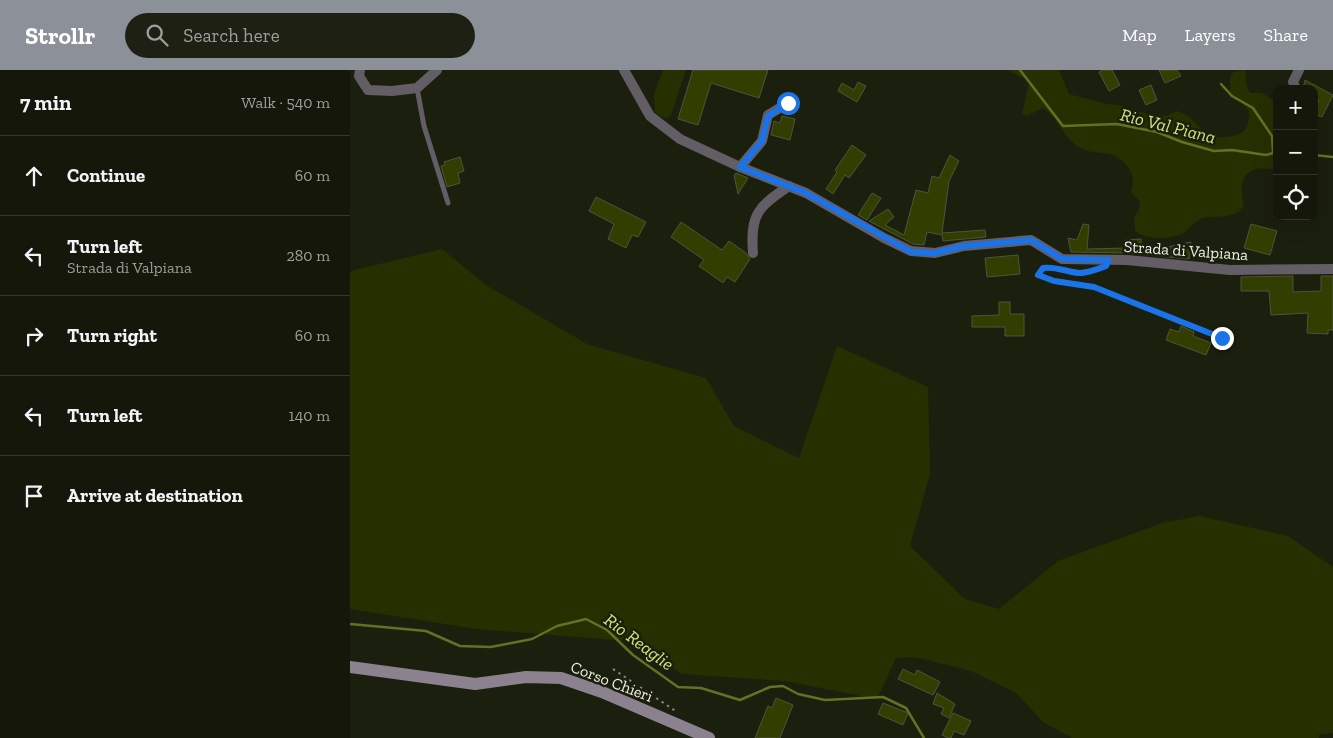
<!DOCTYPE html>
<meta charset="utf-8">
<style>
:root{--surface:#14170a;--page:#1d2013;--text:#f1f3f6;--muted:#9d9f9c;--line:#33362b;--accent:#8c9099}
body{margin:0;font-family:"Zilla Slab",serif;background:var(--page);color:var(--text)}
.controls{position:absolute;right:15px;top:15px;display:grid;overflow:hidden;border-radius:10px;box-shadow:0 5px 20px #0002}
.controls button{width:45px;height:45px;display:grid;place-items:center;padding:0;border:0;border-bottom:1px solid var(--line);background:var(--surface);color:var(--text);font:25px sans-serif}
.stop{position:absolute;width:15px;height:15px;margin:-11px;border:4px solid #1a73e8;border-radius:50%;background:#fff}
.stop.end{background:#1a73e8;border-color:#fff;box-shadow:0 1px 5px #0008}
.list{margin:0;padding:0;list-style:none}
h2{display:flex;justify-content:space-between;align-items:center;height:65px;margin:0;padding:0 20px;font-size:21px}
h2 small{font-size:16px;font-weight:400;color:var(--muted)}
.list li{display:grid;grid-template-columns:32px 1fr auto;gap:15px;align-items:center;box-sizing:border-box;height:80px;padding:0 20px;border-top:1px solid var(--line)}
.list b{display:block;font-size:19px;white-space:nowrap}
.list p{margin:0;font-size:16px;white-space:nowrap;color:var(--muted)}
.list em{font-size:16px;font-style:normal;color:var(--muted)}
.icon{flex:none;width:28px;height:28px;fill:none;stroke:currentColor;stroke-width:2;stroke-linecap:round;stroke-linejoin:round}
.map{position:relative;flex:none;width:983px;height:668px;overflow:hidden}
header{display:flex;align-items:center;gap:30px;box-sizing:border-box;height:70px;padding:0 25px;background:var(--accent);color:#fff}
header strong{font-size:24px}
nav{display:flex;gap:28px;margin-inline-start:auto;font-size:18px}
.search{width:350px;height:45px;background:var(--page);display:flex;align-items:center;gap:12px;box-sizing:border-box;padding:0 18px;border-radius:28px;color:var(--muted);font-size:19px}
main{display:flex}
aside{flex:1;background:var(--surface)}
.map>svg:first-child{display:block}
.green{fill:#262f00}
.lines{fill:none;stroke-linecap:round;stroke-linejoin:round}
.stream{stroke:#617224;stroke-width:2.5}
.building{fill:#323e00;stroke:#4e533f}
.path{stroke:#848778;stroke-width:2;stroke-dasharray:2.5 4;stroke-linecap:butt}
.service{stroke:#635d65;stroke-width:5}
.minor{stroke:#635d65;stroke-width:10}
.secondary{stroke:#8b818f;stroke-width:12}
.route{stroke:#1a73e8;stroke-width:6}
.labels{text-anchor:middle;stroke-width:5;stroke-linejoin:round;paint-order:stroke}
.street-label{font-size:16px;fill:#eef1e5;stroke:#1b1f0d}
.water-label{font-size:18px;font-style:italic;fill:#cce67d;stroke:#1b1f0d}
</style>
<header>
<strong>Strollr</strong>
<div class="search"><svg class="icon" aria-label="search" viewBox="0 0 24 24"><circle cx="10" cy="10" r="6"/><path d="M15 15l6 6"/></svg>Search here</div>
<nav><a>Map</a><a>Layers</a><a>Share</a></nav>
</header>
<main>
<aside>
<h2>7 min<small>Walk · 540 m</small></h2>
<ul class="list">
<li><svg class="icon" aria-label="ahead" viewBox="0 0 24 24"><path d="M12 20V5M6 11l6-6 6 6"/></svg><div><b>Continue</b></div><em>60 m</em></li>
<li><svg class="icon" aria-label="left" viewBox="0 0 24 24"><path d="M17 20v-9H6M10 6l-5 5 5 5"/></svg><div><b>Turn left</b><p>Strada di Valpiana</p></div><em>280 m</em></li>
<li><svg class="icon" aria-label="right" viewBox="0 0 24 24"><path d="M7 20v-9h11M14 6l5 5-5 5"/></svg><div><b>Turn right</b></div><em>60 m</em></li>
<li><svg class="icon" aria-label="left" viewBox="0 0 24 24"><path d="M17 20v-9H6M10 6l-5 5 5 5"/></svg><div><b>Turn left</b></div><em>140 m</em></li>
<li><svg class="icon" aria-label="arrive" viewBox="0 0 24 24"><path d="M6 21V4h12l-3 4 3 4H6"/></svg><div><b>Arrive at destination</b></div></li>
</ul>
</aside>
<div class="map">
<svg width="983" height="668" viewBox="0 0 983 668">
<rect width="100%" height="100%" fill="#1b1f0d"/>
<g class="green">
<path d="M313 0H336L321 45 316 49 305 43 304 24Z"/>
<path d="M657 0H709L719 24 756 34 769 35 804 46H816L827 41C844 47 845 55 858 64 866 70 888 67 895 60 899 55 899 47 899 41L891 32 880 27V8L883 2 895 0 897 18 900 23H913L923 30 924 55 927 56V100C896 94 887 106 894 136 883 151 865 144 851 149 843 152 839 160 832 164 820 169 793 171 785 160L784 148 790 137 789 131 781 122C784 111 784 106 778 97 763 76 747 88 729 77 713 68 708 47 693 38L677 46 672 43 679 13 675 9Z"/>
<path d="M92 179 136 215 237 274 356 308 384 356 449 388 487 276 578 317 580 404 560 476 615 529 649 539 708 491 812 453 850 446 938 466 983 497V663L969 664V668H722L694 653 666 623 621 601 565 587 546 588 527 629 435 611 332 604 278 571 126 559 0 539V203L4 200Z"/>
</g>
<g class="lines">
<g class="stream">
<path d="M670 0 713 56 767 54 807 62 832 72 864 81 882 80 916 85 927 82"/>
<path d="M871 14 882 26 903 38 922 66 923 82"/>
<path d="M964 85 983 87"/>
<path d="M0 554 76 561 110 576 141 577 182 569 207 556 236 549 257 560 283 585 328 617 351 618 390 630 420 617 433 616 448 624 475 630 533 627 556 638 574 668"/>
</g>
</g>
<g class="building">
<path d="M343 0H418L409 28 361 13 348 55 328 49Z"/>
<path d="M753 0H762L770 15 759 21 749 2Z"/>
<path d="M809 0H827L831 6 815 13Z"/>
<path d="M955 10 983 25 972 47 964 44 969 30 964 27V19H953Z"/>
<path d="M508 12 516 16 507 32 488 21 492 13 504 20Z"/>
<path d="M801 15 807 30 796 35 789 20Z"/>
<path d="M432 46 445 49 440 70 421 65 424 51 430 53Z"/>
<path d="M502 75 516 85 499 108 495 105 483 124 476 119 487 102 485 100Z"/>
<path d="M600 85 609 91 599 111 592 163 635 160 636 167 593 171 592 165 577 162 574 175 563 174 519 151 538 139 544 147 535 155 554 165 566 120 578 123 582 106 589 108Z"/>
<path d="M110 87 114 101 108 103 110 113 97 117 91 96 95 95 94 92Z"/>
<path d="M386 103 398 108 388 124 384 105Z"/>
<path d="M522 123 531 128 517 150 508 145Z"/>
<path d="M246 127 296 152 288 167 282 165 276 178 258 169 264 154 239 141Z"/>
<path d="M331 152 372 180 379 171 396 183 400 189 385 212 377 207 373 213 349 196 354 190 321 167Z"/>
<path d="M733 154 739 155 737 179 776 178 775 170 791 169V175L813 178 841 172 839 189 777 183 721 182 718 168 727 170Z"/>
<path d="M901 154 927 161 920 185 894 178Z"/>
<path d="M668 185 670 204 637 207 635 188Z"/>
<path d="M943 206V222L971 221V206H983V260H978V264L957 263 958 243 921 245 919 221H891V207Z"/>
<path d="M649 232H660V244H674V266H655V257H622V246L649 245Z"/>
<path d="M831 256 844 262 843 266 861 273 856 285 816 270 820 259 829 262Z"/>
<path d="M553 599 565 605 567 600 590 612 583 625 548 609Z"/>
<path d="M587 623 605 634 599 648 591 644 594 638 583 634Z"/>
<path d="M426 628 443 635 430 668H405L418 636 422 638Z"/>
<path d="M533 633 558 643 553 655 528 644Z"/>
<path d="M603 643 621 651 614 665 604 661 601 668H598L592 665Z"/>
</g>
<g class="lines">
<path class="path" d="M263 599 327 642"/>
<g class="service">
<path d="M67 18 74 56 98 133"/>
<path d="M759 190 756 196C748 199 738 203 729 203 716 202 706 196 693 198L688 205 705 211 744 217 872 268"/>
</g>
<g class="minor">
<path d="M10 0 9 6 18 20 42 21 67 18 87 0"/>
<path d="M274 0 300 46 330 69 390 97 456 123 534 168 561 181 585 183 614 176 681 170 712 189 777 190 880 200 983 199"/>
<path d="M946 19 943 12 949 0"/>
<path d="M390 97 412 71 418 45 438 33"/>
<path d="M403 183C400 144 408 137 439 116"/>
</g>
<path class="secondary" d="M0 597 125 614 176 607 211 608 252 622 359 668"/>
</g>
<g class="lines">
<path class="route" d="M438 33 418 46 412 71 390 97 456 123 561 182 585 183 614 176 681 170 712 189 759 190 756 196C748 199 738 203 729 203 716 202 706 196 693 198L688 205 704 211 744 217 872 268"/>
</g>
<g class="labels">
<g class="street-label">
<text transform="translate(836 180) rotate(4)" y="6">Strada di Valpiana</text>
<text transform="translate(262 611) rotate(21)" y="6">Corso Chieri</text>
</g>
<g class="water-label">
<text transform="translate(818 56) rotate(14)" y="6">Rio Val Piana</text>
<text transform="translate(289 572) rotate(37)" y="6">Rio Reaglie</text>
</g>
</g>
</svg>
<div class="controls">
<button>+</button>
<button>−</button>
<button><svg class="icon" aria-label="locate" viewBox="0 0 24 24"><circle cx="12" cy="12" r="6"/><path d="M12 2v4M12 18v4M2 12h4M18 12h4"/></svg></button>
</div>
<div class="stop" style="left:438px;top:33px"></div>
<div class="stop end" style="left:872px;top:268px"></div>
</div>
</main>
